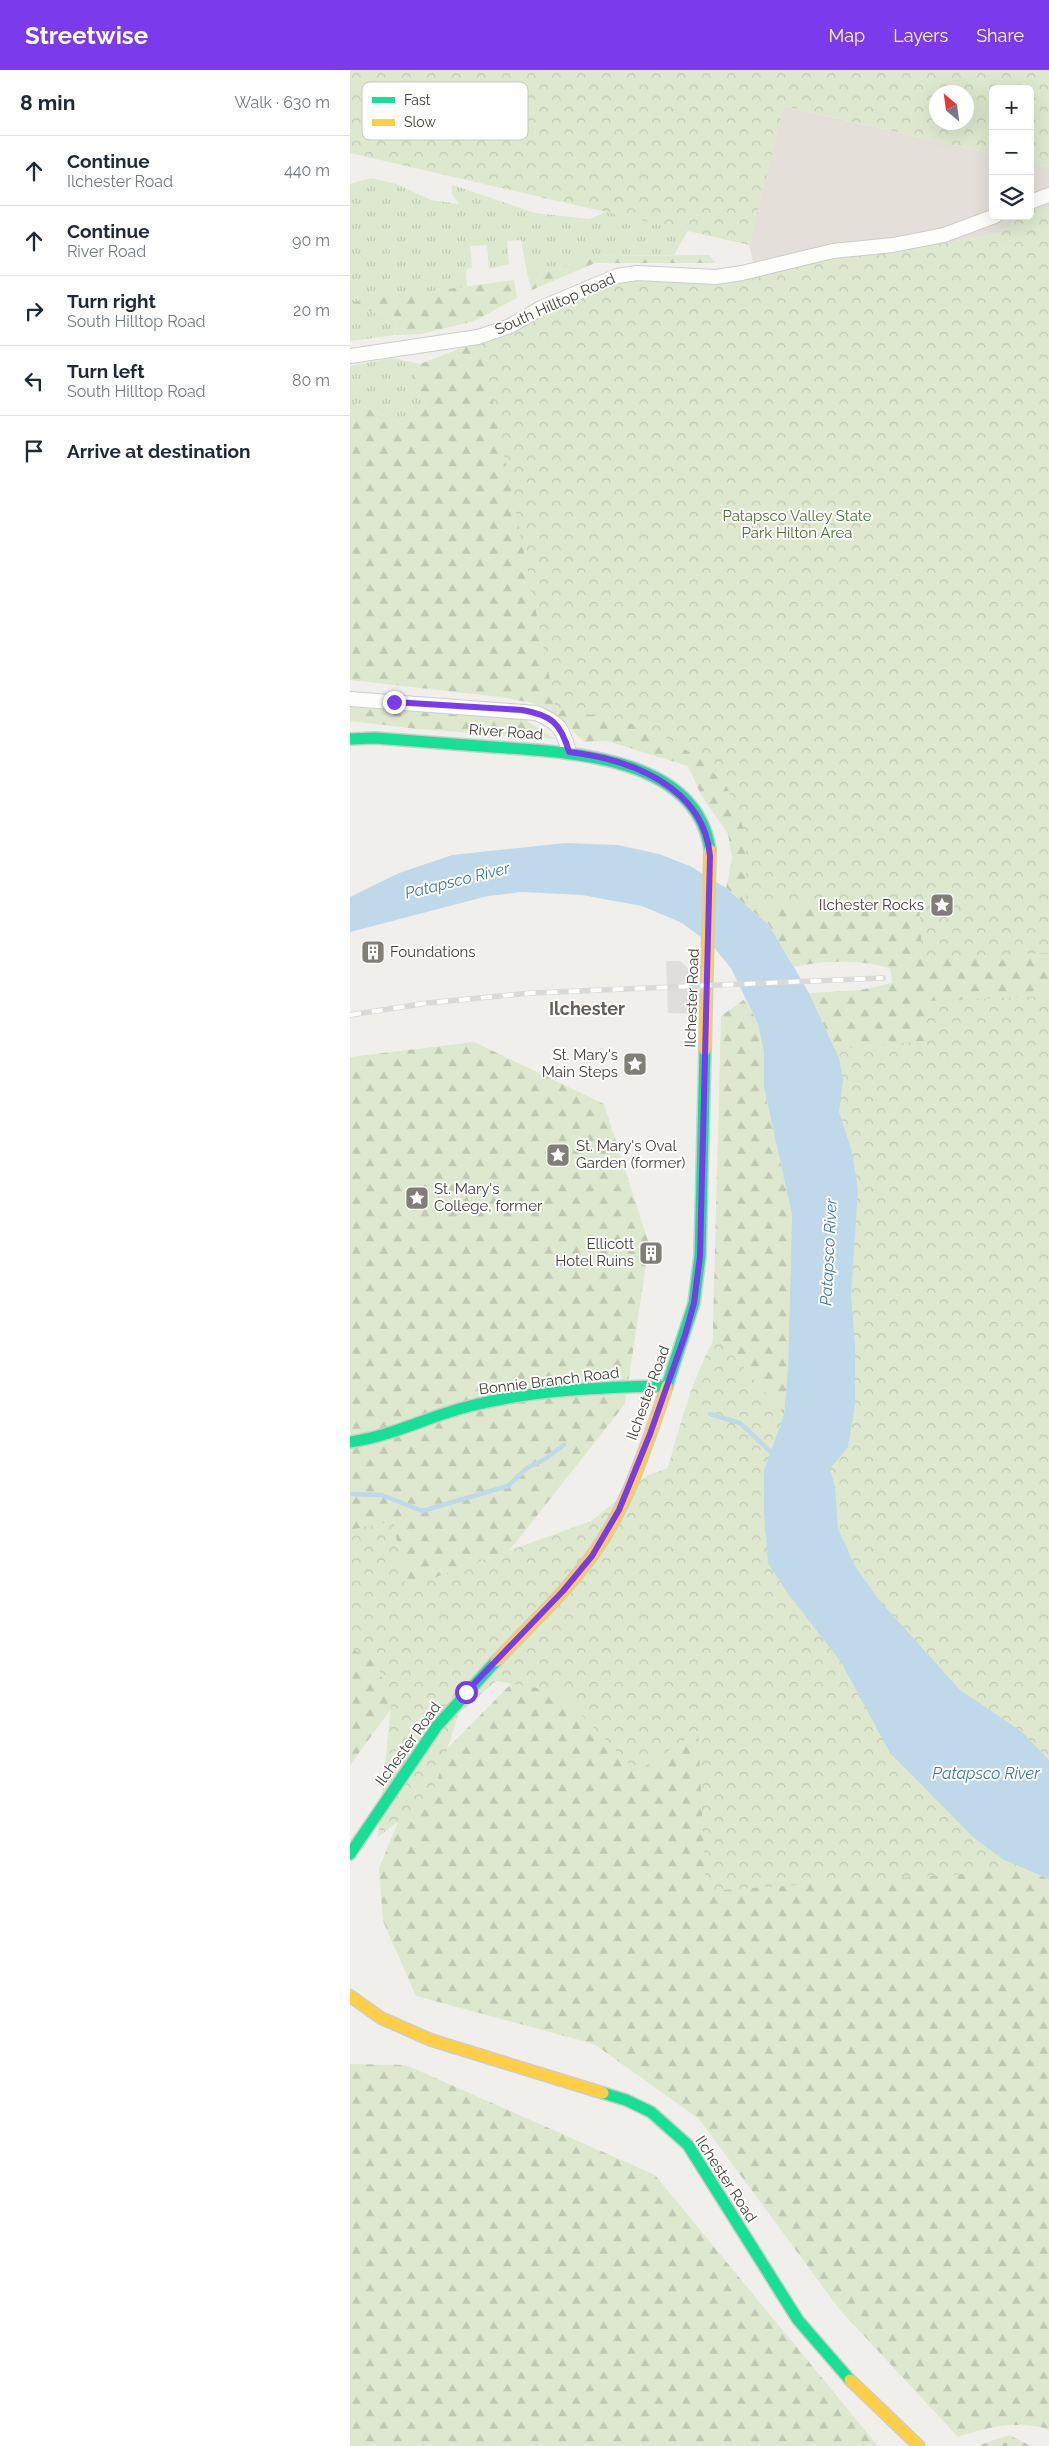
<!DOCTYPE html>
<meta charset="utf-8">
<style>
:root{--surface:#fff;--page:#f6f6f7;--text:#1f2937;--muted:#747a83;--line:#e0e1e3;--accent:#7c3aed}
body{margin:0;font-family:Raleway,sans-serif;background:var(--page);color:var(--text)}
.controls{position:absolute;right:15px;top:15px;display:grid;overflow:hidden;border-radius:8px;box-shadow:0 5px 20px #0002}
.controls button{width:45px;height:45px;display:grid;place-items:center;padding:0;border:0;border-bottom:1px solid var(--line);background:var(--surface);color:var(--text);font:25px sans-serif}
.compass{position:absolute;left:579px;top:15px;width:45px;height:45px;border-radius:50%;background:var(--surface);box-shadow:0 5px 20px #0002;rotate:331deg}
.stop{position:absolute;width:15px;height:15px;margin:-11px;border:4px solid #7c3aed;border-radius:50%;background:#fff}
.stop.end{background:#7c3aed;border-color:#fff;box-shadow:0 1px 5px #0008}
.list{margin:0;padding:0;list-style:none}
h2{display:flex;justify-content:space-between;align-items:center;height:65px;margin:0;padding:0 20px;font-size:21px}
h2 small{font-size:16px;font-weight:400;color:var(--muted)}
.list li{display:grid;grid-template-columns:32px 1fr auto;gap:15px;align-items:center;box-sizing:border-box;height:70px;padding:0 20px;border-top:1px solid var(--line)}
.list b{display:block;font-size:19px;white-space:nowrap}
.list p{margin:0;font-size:16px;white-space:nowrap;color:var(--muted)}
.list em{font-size:16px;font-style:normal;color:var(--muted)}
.icon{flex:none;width:28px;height:28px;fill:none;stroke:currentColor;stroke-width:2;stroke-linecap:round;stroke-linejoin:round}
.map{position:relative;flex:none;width:699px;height:2376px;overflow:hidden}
header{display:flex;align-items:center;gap:30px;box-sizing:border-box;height:70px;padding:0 25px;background:var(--accent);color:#fff}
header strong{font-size:24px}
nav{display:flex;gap:28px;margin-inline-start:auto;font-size:18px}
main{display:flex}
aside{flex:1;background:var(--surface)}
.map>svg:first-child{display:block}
.residential{fill:#e4e0d9}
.grass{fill:url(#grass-tufts)}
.forest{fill:url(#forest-firs)}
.cemetery{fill:url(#cemetery-stones)}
.park{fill:url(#park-crowns);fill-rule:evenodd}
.parking{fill:#e0dedb}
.water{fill:#c0d9ea}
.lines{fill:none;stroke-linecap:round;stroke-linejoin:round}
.stream{stroke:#c0d9ea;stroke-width:4.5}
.street-casing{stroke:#ceccc9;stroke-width:16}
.fast-casing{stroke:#cfccc3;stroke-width:14}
.slow-casing{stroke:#cfccc3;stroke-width:14}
.street{stroke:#fdfdfc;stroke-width:14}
.fast{stroke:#16e098;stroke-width:11}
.slow{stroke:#ffcf43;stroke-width:11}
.rail-casing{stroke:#d9d9d8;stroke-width:5.5}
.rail{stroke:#fff;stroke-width:4;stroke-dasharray:11;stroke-linecap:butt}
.route{stroke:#7c3aed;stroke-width:6}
.labels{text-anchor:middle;stroke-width:4;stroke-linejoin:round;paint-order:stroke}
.street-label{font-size:15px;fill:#454038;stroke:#fff}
.park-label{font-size:15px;fill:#497231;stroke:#fff}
.poi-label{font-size:15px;fill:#454038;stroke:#fff;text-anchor:end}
.water-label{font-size:16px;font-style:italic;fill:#3b7aa7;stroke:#fff}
.quarter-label{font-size:18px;font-weight:bold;fill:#675e50;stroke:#fff}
.key{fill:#fff;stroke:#c7c6c3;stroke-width:1}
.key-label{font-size:14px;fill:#454038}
</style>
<header>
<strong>Streetwise</strong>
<nav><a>Map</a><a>Layers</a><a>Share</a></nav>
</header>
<main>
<aside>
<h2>8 min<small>Walk · 630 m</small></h2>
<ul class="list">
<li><svg class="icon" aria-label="ahead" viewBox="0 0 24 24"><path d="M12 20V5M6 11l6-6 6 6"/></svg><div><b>Continue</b><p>Ilchester Road</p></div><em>440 m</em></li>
<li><svg class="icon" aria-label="ahead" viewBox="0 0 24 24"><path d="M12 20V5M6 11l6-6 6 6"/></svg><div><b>Continue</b><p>River Road</p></div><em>90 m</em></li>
<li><svg class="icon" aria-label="right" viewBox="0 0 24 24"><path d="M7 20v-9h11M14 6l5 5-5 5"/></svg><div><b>Turn right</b><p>South Hilltop Road</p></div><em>20 m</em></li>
<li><svg class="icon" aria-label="left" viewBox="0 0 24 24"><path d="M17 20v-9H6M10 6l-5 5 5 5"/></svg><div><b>Turn left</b><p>South Hilltop Road</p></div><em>80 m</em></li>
<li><svg class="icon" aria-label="arrive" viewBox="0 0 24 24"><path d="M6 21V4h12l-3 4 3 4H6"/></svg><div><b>Arrive at destination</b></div></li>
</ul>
</aside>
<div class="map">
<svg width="699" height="2376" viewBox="0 0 699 2376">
<defs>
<pattern id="grass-tufts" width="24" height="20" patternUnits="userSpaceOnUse" patternTransform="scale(1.25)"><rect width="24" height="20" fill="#dee8ce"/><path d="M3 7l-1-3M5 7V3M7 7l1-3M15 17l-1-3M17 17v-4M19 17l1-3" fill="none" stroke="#c0c8b2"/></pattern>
<pattern id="forest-firs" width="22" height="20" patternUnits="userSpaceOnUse" patternTransform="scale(1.25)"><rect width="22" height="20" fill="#dee8ce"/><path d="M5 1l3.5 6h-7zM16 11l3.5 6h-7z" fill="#c0c8b2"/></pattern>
<pattern id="cemetery-stones" width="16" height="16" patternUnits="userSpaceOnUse" patternTransform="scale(1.25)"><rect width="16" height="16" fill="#dee8ce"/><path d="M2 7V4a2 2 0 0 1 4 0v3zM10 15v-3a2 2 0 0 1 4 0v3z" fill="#c0c8b2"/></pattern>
<pattern id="park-crowns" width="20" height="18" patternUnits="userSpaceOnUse" patternTransform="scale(1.25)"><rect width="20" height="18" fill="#dee8ce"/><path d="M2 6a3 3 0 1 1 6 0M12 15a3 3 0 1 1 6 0" fill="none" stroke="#c0c8b2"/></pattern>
</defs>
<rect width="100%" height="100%" fill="#f1efeb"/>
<g class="residential">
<path d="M433 36 643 84V146H671L652 163 559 179 495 184 446 195 403 192 399 175Z"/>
<path d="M680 93 699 97V120L680 138Z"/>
</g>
<g class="grass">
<path d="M21 108 46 114 81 130 109 134C104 127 99 123 103 115L185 143 239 149 263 139 402 147 408 142 401 172 338 160 324 185 248 186 178 207 171 170 157 171 159 194 139 199 137 175 120 176 122 197 116 200 117 217 3 232 13 240 50 247 45 256 46 265 0 271V114Z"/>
<path d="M42 288 70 294 60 317 77 332 74 342 53 354 0 331V296Z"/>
</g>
<g class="forest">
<path d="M699 167V1690L489 988 459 923 510 920 542 913 540 898C510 890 475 890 444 897L419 855 376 818 382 789 378 764 351 725 338 696 257 671 234 672 208 646 183 633 150 627 0 610V331L53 354 74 342 77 332 60 317 70 294 174 254Z"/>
<path d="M359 185 366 193H245L182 220 178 207 248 186Z"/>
<path d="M164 210 167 228 124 251 71 264 46 265 45 256 50 247 13 240 2 232Z"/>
<path d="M0 635 172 648 206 669 67 659 0 651Z"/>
<path d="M395 929 408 954 414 982V1017L442 1145 438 1298 434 1345 652 1788 699 1809V2359C666 2351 640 2356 608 2367L490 2240 349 2049 244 1974 66 1926 33 1851 29 1798 65 1711 274 1500 362 1294 371 946Z"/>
<path d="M124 972 254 1034 299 1174 275 1334 130 1518 0 1695V987Z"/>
<path d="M0 1994 56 1995 305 2105 528 2376H0Z"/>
</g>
<path class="cemetery" d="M659 2365 681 2376H627Z"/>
<g class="park">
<path d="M0 0H699V97L680 93V19H643V84L434 36 399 175 0 83ZM616 22V52H586V22Z"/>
<path d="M699 120V883L572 888 569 830 396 836V765L377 717 348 687 310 665 272 650 206 639 131 272 268 211 313 210 495 184 559 179 652 163 671 146H680V138Z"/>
<path d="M363 876 444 897 485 979 575 971 576 931 699 926V1807L687 1799 356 1821 348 1661 287 1702 209 1622 146 1611 109 1643 82 1726 28 1767 41 1635 26 1591 0 1578V1460L43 1451 56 1518 241 1451 298 1405 318 1398C331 1352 342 1308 366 1266L434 1344 438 1298 442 1145 414 1017V982L408 954 381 898Z"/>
</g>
<path class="parking" d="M316 891H330L347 906 349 944 318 943Z"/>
<path class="water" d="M215 773 268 775 309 784 340 796 376 818 419 855 459 923 489 988 493 1010 489 1042 502 1082 508 1120 501 1225 505 1275V1334L498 1377 480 1399 485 1417 488 1459 505 1496 529 1530 610 1620 671 1661 699 1690V1809L652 1789 622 1766 540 1683 491 1592 436 1521 418 1493 414 1442V1400L434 1345 438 1298 442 1145 414 1017V982L408 954 381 898 363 876 332 853 292 836 232 825 172 822 138 826 0 862V827L49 803 102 785Z"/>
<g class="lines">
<g class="stream">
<path d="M360 1344 390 1353 424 1385"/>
<path d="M0 1424 32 1425 72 1441 158 1416 177 1398 195 1389 214 1375"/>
</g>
<g class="street-casing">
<g id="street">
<path d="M680 132 699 125"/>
<path d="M0 286 128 267 160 256 191 238 267 206 287 203 366 207 392 203 483 181 543 175 594 165 645 146"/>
<path d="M0 629 186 643C208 652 213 658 219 682"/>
</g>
</g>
<g class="fast-casing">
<g id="fast">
<path d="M0 669 25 668C64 671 104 674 143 677 215 682 347 685 360 780"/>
<path d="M317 1316 344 1233 350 1186 355 980"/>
<path d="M0 1372C43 1366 79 1346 120 1336 182 1320 253 1317 317 1316"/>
<path d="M0 1784 87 1656 146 1591"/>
<path d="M253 2023 276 2030 301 2042 338 2075 448 2250 500 2310"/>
</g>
</g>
<g class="slow-casing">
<g id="slow">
<path d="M355 980 360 780"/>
<path d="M146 1591C178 1557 214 1524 241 1487 278 1437 297 1374 317 1316"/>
<path d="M0 1926 31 1948 81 1970 253 2023"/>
<path d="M500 2310 569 2376"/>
</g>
</g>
<use href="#street" class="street"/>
<use href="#fast" class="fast"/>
<use href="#slow" class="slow"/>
<g class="rail-casing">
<path id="rail" d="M0 945 77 933 182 923 533 908"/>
</g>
<use href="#rail" class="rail"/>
</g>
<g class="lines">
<path class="route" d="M44 632 172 640C201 645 211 653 219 682 279 689 354 716 360 786L350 1186 344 1233 335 1265 300 1364 269 1440 242 1486 213 1521 116 1622"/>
</g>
<defs>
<g id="sight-square" transform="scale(1.25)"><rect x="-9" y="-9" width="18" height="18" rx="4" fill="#817d77" stroke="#fff"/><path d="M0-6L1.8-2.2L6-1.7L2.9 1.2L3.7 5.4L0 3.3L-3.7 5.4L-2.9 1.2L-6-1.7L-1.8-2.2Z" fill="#fff"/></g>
<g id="building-square" transform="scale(1.25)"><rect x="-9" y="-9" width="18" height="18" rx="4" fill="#817d77" stroke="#fff"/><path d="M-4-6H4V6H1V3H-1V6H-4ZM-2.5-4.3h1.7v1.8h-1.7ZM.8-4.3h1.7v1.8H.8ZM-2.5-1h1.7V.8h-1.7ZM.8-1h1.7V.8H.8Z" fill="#fff"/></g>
</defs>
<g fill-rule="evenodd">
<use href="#sight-square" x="592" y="835"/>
<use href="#building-square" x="23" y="882"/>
<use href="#sight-square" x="285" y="994"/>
<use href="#sight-square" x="208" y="1085"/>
<use href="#sight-square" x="67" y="1128"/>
<use href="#building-square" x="301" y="1183"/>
</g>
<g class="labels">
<g class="street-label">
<text transform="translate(205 234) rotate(-24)" y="5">South Hilltop Road</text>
<text transform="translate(156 662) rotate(4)" y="5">River Road</text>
<text transform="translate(342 928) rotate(-88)" y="5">Ilchester Road</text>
<text transform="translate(199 1311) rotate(-7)" y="5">Bonnie Branch Road</text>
<text transform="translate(298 1323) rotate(-70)" y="5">Ilchester Road</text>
<text transform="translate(58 1674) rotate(-54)" y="5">Ilchester Road</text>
<text transform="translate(376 2109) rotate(57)" y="5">Ilchester Road</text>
</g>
<g class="park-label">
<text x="447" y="451">Patapsco Valley State<tspan x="447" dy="17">Park Hilton Area</tspan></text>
</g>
<g class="poi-label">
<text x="574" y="840">Ilchester Rocks</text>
<text x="40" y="887" text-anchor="start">Foundations</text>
<text x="268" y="990">St. Mary's<tspan x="268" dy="17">Main Steps</tspan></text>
<text x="226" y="1081" text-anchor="start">St. Mary's Oval<tspan x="226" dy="17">Garden (former)</tspan></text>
<text x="84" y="1124" text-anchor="start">St. Mary's<tspan x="84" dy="17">College, former</tspan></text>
<text x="284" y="1179">Ellicott<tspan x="284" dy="17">Hotel Ruins</tspan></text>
</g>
<g class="water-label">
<text transform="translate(107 810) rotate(-14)" y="6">Patapsco River</text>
<text transform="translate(478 1182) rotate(-87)" y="6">Patapsco River</text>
<text x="636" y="1709">Patapsco River</text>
</g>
<g class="quarter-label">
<text x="237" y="945">Ilchester</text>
</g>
</g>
<rect x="12" y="12" width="166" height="58" rx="8" class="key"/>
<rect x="22" y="27" width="23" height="6" fill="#16e098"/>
<rect x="22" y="49" width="23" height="7" fill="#ffcf43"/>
<g class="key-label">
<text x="54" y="35">Fast</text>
<text x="54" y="57">Slow</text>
</g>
</svg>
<div class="controls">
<button>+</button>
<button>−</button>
<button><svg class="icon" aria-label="layers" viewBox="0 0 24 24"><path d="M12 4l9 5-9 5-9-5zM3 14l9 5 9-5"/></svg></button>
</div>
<svg class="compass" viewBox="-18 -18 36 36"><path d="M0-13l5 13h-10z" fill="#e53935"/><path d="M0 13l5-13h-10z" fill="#747a83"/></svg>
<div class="stop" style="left:116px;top:1622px"></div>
<div class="stop end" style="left:44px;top:632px"></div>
</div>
</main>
